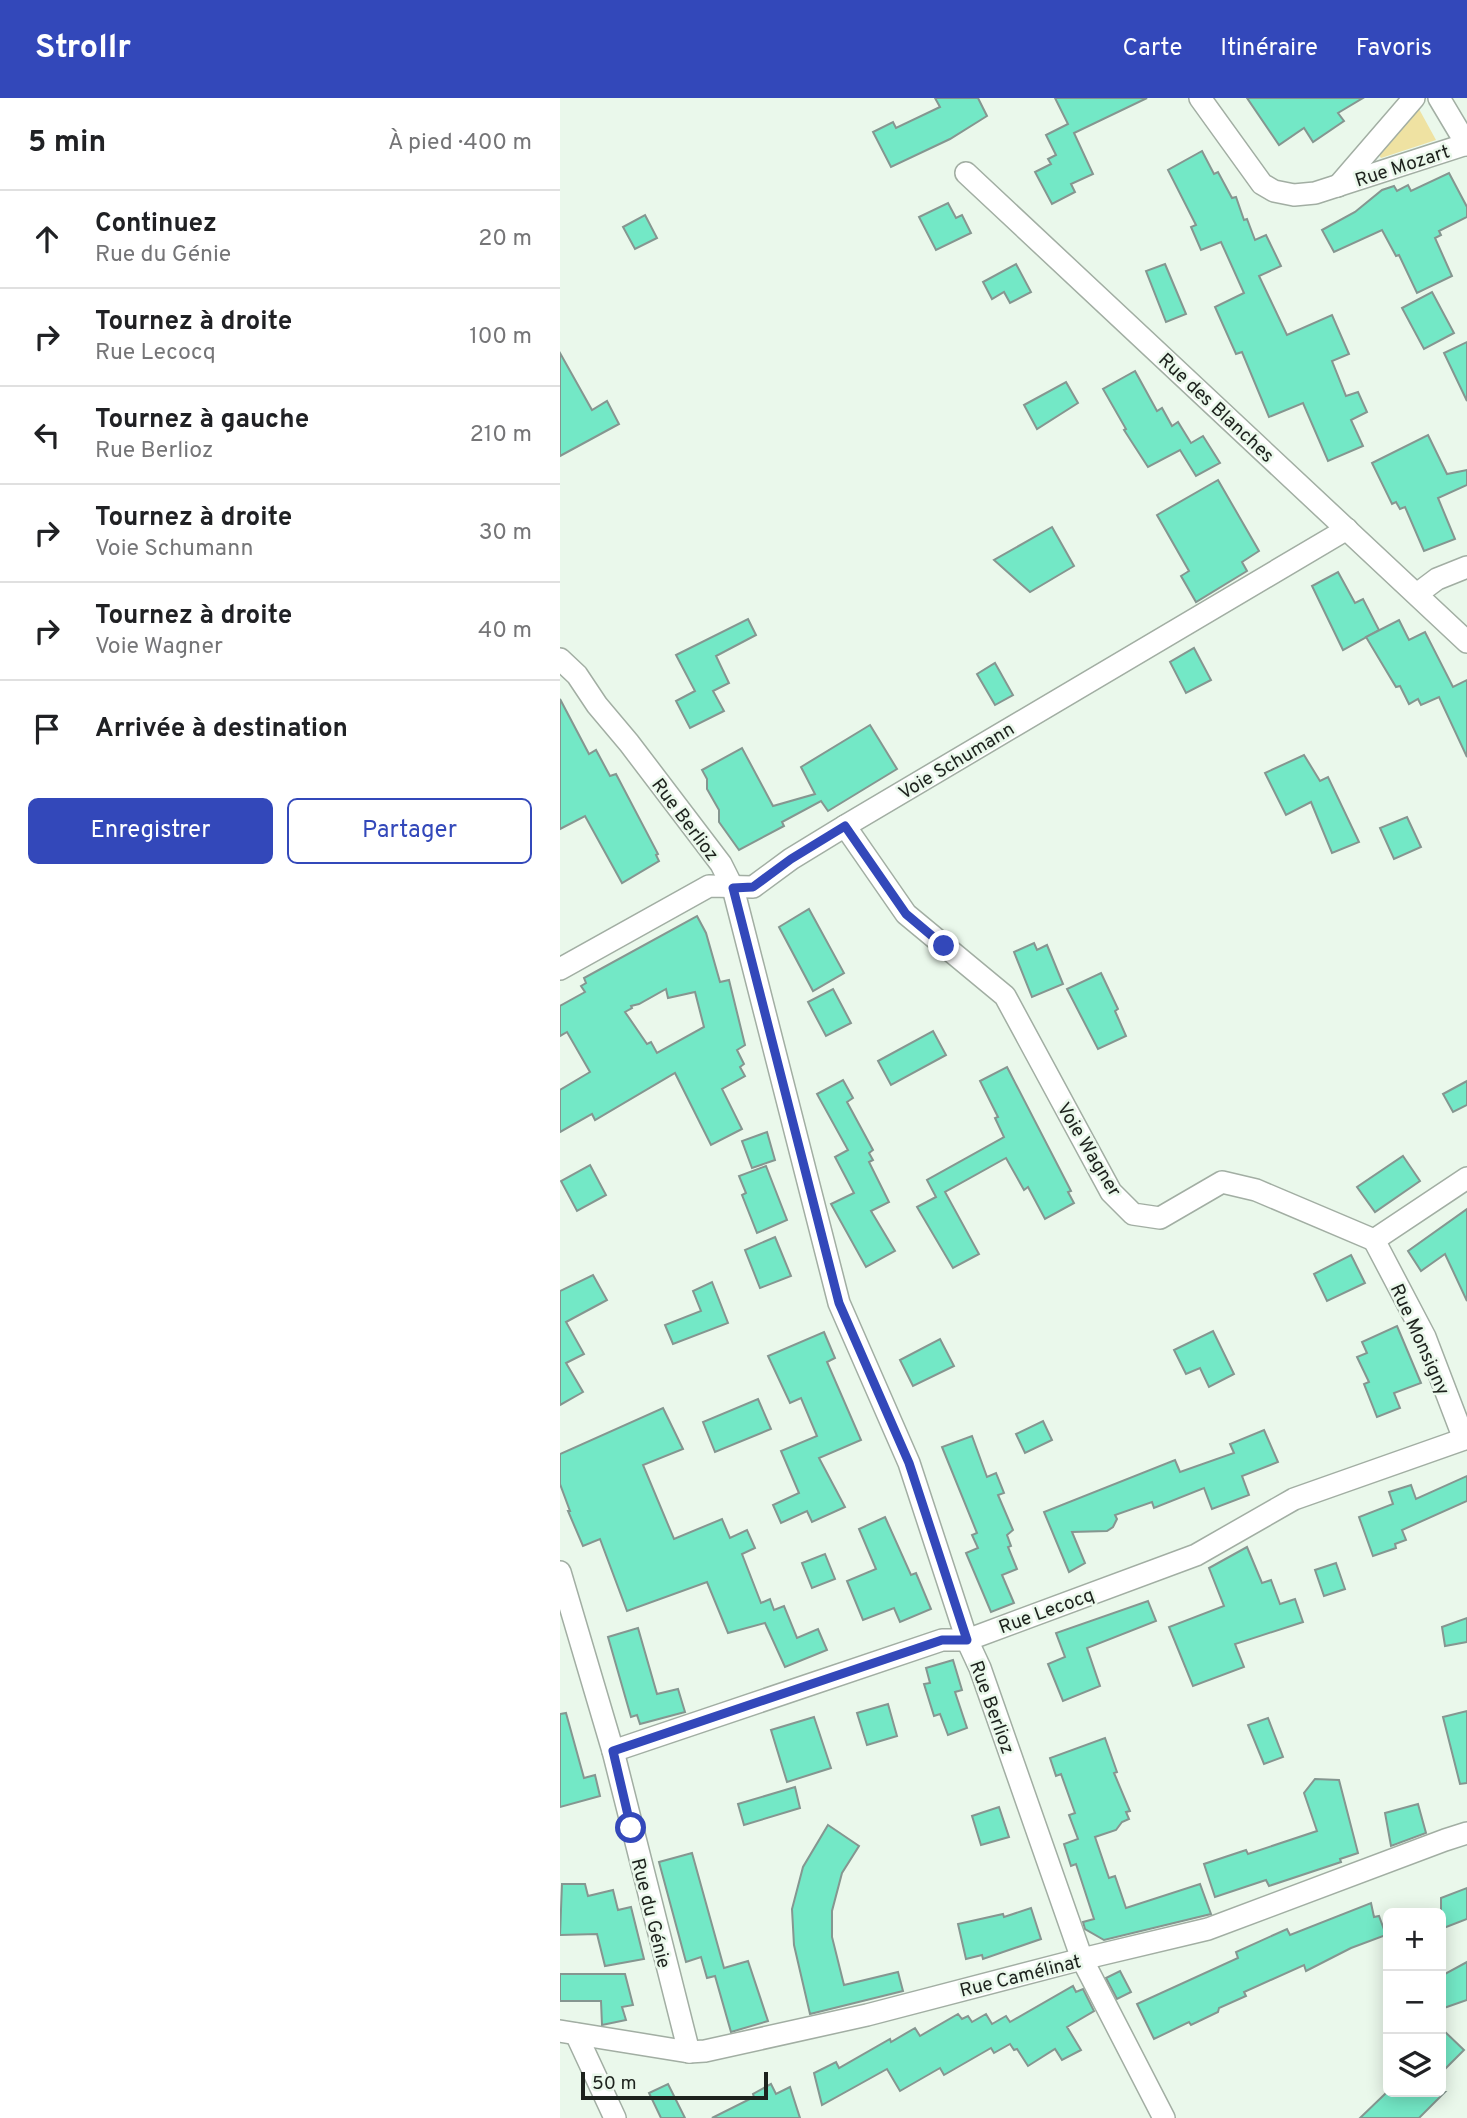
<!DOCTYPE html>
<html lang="fr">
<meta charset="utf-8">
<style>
:root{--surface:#fff;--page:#f6f6f6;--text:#202124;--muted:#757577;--line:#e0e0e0;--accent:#3348ba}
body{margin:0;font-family:Overpass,sans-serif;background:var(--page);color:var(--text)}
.controls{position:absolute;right:21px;bottom:21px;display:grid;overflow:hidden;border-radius:10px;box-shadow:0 4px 18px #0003}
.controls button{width:63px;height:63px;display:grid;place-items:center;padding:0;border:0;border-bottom:2px solid var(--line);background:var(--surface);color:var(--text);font:35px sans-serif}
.scale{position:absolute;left:21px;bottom:18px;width:187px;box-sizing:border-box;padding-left:7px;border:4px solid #1d221d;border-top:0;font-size:19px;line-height:24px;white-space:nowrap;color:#1d221d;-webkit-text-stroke:5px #eaf8eb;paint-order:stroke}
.stop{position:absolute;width:21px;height:21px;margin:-16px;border:5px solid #3348ba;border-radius:50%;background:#fff}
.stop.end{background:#3348ba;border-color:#fff;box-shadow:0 2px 7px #0008}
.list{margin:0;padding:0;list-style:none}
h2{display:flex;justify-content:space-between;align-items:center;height:91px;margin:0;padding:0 28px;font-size:30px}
h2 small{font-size:23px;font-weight:400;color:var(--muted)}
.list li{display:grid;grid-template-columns:46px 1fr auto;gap:21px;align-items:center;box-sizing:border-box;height:98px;padding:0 28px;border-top:2px solid var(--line)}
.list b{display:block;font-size:26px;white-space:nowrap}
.list p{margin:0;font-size:23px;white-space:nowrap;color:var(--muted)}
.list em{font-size:23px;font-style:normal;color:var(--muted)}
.actions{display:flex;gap:14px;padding:21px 28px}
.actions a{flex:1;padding:16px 0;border:2px solid var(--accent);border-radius:10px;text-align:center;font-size:24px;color:var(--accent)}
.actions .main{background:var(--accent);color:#fff}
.icon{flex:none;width:38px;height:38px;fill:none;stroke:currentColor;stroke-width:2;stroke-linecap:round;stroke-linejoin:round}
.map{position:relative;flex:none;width:907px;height:2020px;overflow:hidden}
header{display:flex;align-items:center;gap:42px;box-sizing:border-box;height:98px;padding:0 35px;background:var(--accent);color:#fff}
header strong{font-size:33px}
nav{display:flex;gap:38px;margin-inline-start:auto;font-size:24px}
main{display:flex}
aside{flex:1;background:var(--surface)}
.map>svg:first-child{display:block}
.green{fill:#efe2a2}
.building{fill:#73e8c6;stroke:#859690;stroke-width:2;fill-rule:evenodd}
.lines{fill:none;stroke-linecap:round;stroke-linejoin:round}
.street-casing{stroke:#a2aea3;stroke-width:24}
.street{stroke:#fff;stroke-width:21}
.route{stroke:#3348ba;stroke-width:9}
.labels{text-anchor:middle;stroke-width:5;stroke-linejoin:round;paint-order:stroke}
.street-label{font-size:19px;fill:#1d221d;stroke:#eaf8eb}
</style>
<header>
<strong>Strollr</strong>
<nav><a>Carte</a><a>Itinéraire</a><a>Favoris</a></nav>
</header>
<main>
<aside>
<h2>5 min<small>À pied · 400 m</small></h2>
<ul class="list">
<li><svg class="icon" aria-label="ahead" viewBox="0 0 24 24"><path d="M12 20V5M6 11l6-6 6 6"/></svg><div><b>Continuez</b><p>Rue du Génie</p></div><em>20 m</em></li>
<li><svg class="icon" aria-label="right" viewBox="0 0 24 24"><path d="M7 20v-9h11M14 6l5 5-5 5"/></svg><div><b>Tournez à droite</b><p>Rue Lecocq</p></div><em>100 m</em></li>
<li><svg class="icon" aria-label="left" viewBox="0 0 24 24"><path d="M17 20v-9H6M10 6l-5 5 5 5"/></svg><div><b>Tournez à gauche</b><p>Rue Berlioz</p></div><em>210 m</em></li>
<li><svg class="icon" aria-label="right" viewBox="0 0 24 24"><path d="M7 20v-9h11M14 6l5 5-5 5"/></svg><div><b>Tournez à droite</b><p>Voie Schumann</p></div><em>30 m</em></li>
<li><svg class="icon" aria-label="right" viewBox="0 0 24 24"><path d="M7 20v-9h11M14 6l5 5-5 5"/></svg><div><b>Tournez à droite</b><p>Voie Wagner</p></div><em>40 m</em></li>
<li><svg class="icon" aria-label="arrive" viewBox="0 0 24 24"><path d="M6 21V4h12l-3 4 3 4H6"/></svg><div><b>Arrivée à destination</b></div></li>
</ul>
<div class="actions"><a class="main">Enregistrer</a><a>Partager</a></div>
</aside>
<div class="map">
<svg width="907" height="2020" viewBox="0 0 907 2020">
<rect width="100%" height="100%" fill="#eaf8eb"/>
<path class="green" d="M859 11 876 42 821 60 817 54Z"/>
<g class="building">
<path d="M375 0H418L427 18 390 41 331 69 313 34 333 24 336 30 380 9Z"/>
<path d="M495 0H587L514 35 533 76 511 86 515 94 492 106 475 74 491 66 488 61 496 57 486 37 508 26Z"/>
<path d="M687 0H803L778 15 784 23 753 44 744 30 719 47Z"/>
<path d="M642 53 654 76 658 74 672 100 676 99 684 122 687 121 695 142 706 137 721 168 699 178 727 237 772 217 789 256 772 263 786 298 798 294 807 314 791 322 803 348 768 363 743 305 709 319 682 254 676 256 655 209 684 195 661 144 641 152 631 129 636 127 608 72Z"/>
<path d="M889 75 907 109V119L879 133 881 137 875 140 892 178 857 195 839 157 836 158 822 132 774 154 762 132 795 114 822 92 834 88 837 93 848 87 851 93Z"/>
<path d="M388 105 396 120 402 117 411 135 376 152 359 119Z"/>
<path d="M85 117 97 140 75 151 63 129Z"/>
<path d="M456 166 471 194 450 205 444 194 432 201 423 184Z"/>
<path d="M605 166 626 216 606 224 586 173Z"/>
<path d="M872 194 894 235 864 251 842 210Z"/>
<path d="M907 244V303L884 255Z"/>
<path d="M0 255 32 312 47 303 59 326 0 358Z"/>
<path d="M575 273 597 313 602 310 612 328 618 324 631 345 643 338 660 365 636 378 620 352 588 369 564 332 566 331 543 291Z"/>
<path d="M506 284 518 305 477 331 464 307Z"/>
<path d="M868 337 887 376 907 372V387L878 400 895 441 864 453 845 409 840 411 836 404 832 406 812 365Z"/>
<path d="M658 382 699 453 682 464 687 473 636 504 621 478 629 473 597 417Z"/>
<path d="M492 429 514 468 470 494 434 462Z"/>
<path d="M778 474 795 505 803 501 819 532 783 552 752 488Z"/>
<path d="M188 521 196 537 156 558 169 585 153 593 164 613 130 630 116 603 135 593 116 557Z"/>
<path d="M839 522 849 542 865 534 893 589 907 582V659L879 599 861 607 858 601 849 606 840 588 836 589 806 539Z"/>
<path d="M634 550 651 582 626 595 610 564Z"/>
<path d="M435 565 453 597 435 607 417 576Z"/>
<path d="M0 601 29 656 36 652 50 678 56 676 98 756 96 757 99 763 62 785 25 718 0 731Z"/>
<path d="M310 627 337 671 268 713 261 703 222 724 224 728 179 752 159 724V712L147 691V681L142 672 182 650 213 708 255 696 241 669Z"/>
<path d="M744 657 760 683 768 679 799 744 772 755 751 704 726 717 705 675Z"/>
<path d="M847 719 861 749 834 761 820 730Z"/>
<path d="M249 811 284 875 253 893 219 829Z"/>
<path d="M137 818 146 835 160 884 169 882 185 947 177 952 184 966 180 969 185 978 162 991 182 1031 151 1047 115 975 35 1022 32 1016 0 1034V992L30 974 7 934 0 938V908L25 894 21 888 26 885 24 880ZM106 891 108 900 135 894 144 929 97 955 91 944 87 946 65 914 72 910 71 908 79 906Z"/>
<path d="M474 845 477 852 487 847 503 886 472 899 454 854Z"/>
<path d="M541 875 558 911 555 913 566 938 538 951 507 891Z"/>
<path d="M273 891 291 925 266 938 248 904Z"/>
<path d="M373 933 386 957 331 987 318 963Z"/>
<path d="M447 969 511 1093 508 1094 514 1105 485 1121 468 1089 464 1092 446 1060 385 1094 419 1156 393 1170 357 1109 376 1099 367 1082 444 1039 435 1020 438 1019 420 983Z"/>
<path d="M283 982 293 1000 287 1004 313 1052 309 1055 313 1062 309 1064 329 1104 311 1113 335 1153 306 1169 271 1106 294 1095 275 1059 288 1052 257 996Z"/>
<path d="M907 983V1007L893 1014 883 996Z"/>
<path d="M207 1034 215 1062 192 1070 182 1043Z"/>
<path d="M843 1058 860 1083 815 1114 797 1089Z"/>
<path d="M30 1067 46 1097 17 1113 1 1083Z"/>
<path d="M206 1068 227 1122 197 1135 182 1097 186 1095 179 1078Z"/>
<path d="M907 1111V1203L885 1156 861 1173 848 1153Z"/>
<path d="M215 1139 231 1178 200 1190 185 1152Z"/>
<path d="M791 1157 805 1185 767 1203 754 1176Z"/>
<path d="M33 1177 47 1202 6 1224 24 1256 6 1265 23 1294 0 1307V1193Z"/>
<path d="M152 1184 168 1225 113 1246 105 1227 141 1213 133 1193Z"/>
<path d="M837 1228 861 1285 834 1295 840 1310 817 1319 804 1286 809 1284 797 1259 807 1255 802 1244Z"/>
<path d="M653 1233 674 1276 649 1289 640 1270 626 1276 614 1252Z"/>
<path d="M264 1234 275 1260 267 1264 301 1342 259 1360 285 1409 252 1424 247 1413 221 1425 213 1407 239 1395 221 1353 257 1338 241 1300 230 1305 208 1258Z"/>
<path d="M380 1241 394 1268 353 1288 340 1262Z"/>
<path d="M198 1301 211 1331 155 1354 143 1324Z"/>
<path d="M103 1310 123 1351 83 1367 114 1441 162 1421 170 1440 187 1432 195 1450 182 1456 201 1505 210 1501 214 1512 224 1508 237 1540 258 1531 267 1552 225 1569 205 1525 168 1535 147 1484 67 1513 40 1441 23 1448 8 1413H10L0 1386V1356Z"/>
<path d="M483 1323 492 1342 465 1355 456 1336Z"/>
<path d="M704 1332 718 1364 682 1378 689 1397 652 1411 644 1390 594 1410 592 1404 555 1417 557 1421 553 1429 547 1433 512 1434 525 1465 509 1474 484 1414 615 1362 620 1374 674 1355 670 1346Z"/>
<path d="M412 1338 427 1379 436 1375 444 1395 438 1397 453 1432 447 1437 451 1448 448 1449 457 1471 442 1477 454 1505 431 1514 406 1455 418 1450 412 1437 417 1435 382 1349Z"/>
<path d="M907 1378V1403L842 1432 846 1442 835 1446 836 1450 813 1458 799 1419 833 1406 829 1394 851 1387 856 1401Z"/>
<path d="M325 1419 351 1477 356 1475 371 1511 340 1524 334 1510 303 1522 287 1483 316 1471 299 1431Z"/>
<path d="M687 1449 702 1485 711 1482 720 1506 735 1501 743 1524 675 1546 684 1569 633 1588 609 1529 664 1508 649 1470Z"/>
<path d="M265 1456 275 1481 252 1490 242 1465Z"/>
<path d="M776 1465 785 1491 764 1498 755 1472Z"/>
<path d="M588 1503 596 1523 527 1550 540 1588 503 1603 488 1566 505 1559 496 1535Z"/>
<path d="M907 1520V1544L885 1548 882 1529Z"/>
<path d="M78 1530 97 1596 118 1591 125 1614 80 1626 77 1617 71 1619 48 1539Z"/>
<path d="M393 1562 402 1592 395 1594 407 1630 388 1637 380 1616 374 1618 364 1586 370 1585 366 1570Z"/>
<path d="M328 1606 337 1638 307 1647 297 1615Z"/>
<path d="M907 1613V1685L900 1686 883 1619Z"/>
<path d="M6 1615 24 1680 35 1677 40 1698 0 1709V1616Z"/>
<path d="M254 1619 271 1670 227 1684 211 1632Z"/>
<path d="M708 1620 723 1659 704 1666 688 1627Z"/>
<path d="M545 1640 557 1674 554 1675 570 1713 566 1714 569 1721 562 1724 556 1732 535 1739 549 1780 555 1778 566 1810 640 1786 651 1816 544 1842 525 1831 523 1824 534 1821 516 1766 511 1768 504 1746 518 1741 509 1717 515 1715 501 1676 496 1678 490 1660Z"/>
<path d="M755 1681 779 1682 798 1755 780 1761 781 1764 709 1788 706 1782 655 1799 644 1766 686 1752 688 1756 757 1733 744 1695Z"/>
<path d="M235 1689 240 1710 184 1727 178 1706Z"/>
<path d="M858 1706 866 1735 831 1748 825 1715Z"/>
<path d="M439 1709 449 1739 421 1747 412 1718Z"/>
<path d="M268 1727 299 1748 282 1775 272 1813V1839L284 1887 338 1874 343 1893 250 1916 234 1847 232 1811 243 1769Z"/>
<path d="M132 1755 164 1870 188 1863 208 1923 171 1934 155 1878 147 1880 141 1859 126 1864 99 1764Z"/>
<path d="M2 1786H25L28 1798 53 1792 58 1812 71 1809 84 1861 45 1868 37 1836 0 1837Z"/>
<path d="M907 1790V1821L881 1831V1800Z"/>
<path d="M811 1805 814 1819 819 1818 826 1837 791 1850 746 1873 744 1867 684 1894 686 1898 659 1910 658 1914 631 1927 629 1924 594 1941 577 1906 678 1860 676 1854 727 1831 730 1837Z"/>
<path d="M471 1810 481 1841 423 1861 422 1857 406 1861 398 1826 443 1816 444 1819Z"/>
<path d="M907 1864V1902L881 1911V1878Z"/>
<path d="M560 1873 571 1894 557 1901 546 1880Z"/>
<path d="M0 1876H65L73 1907 62 1909 66 1922 42 1927 41 1903H0Z"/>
<path d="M513 1888 516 1894 523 1891 534 1913 507 1929 521 1952 502 1962 495 1951 468 1968 457 1951 454 1952 450 1946 434 1955 431 1950 384 1977 380 1970 340 1993 327 1971 262 2007 254 1975 276 1964 279 1970 330 1941 331 1944 355 1930 360 1938 398 1916 402 1921 408 1918 412 1924 426 1916 432 1926 446 1918 450 1924Z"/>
<path d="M881 1930 904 1952 881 1975Z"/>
<path d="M108 1986 125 2020H101L89 1995Z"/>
<path d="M211 1986 216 1996 230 1989 240 2020H152L194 1999 193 1996Z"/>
<path d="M827 1994H885L859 2020H800Z"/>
</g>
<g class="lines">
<g class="street-casing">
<g id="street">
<path d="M640 0 702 86 714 93 734 97 755 95 907 46"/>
<path d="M879 0 907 47"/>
<path d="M406 75 907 544"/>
<path d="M778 88 854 0"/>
<path d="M857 496 877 481 907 469"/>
<path d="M0 561 17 577 37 607 69 645 161 766 173 790 279 1205 349 1365 407 1542 420 1570 522 1861 604 2020"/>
<path d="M285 728 346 816 445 898 551 1094 573 1116 600 1120 662 1084 696 1092 814 1142 907 1080"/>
<path d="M0 871 149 788 193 789 231 761 285 728 787 431"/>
<path d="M814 1142 865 1239 904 1341"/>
<path d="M0 1474 53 1653 129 1954"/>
<path d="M53 1653 382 1542H407L636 1457 734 1401 907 1340"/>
<path d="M0 1933 129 1954 145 1953 307 1917 522 1861 648 1831 885 1742 907 1735"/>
<path d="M16 1936 55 2020"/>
</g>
</g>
<use href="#street" class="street"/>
</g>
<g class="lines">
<path class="route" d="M71 1730 53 1653 382 1542H407L349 1365 279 1205 173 790 193 789 231 761 285 728 346 816 384 848"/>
</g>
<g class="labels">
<g class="street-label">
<text transform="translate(842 67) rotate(-18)" y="7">Rue Mozart</text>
<text transform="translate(657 309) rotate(43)" y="7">Rue des Blanches</text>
<text transform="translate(396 662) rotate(-31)" y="7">Voie Schumann</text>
<text transform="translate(126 721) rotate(53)" y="7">Rue Berlioz</text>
<text transform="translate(530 1051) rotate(59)" y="7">Voie Wagner</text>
<text transform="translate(861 1241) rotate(66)" y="7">Rue Monsigny</text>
<text transform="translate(486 1512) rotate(-20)" y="7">Rue Lecocq</text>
<text transform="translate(433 1609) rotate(70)" y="7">Rue Berlioz</text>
<text transform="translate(92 1815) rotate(76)" y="7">Rue du Génie</text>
<text transform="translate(460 1877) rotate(-14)" y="7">Rue Camélinat</text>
</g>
</g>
</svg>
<div class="controls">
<button>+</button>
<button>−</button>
<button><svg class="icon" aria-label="layers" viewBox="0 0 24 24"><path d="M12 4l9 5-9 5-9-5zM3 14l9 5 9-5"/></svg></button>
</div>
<div class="scale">50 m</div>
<div class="stop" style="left:71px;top:1730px"></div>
<div class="stop end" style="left:384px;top:848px"></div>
</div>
</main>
